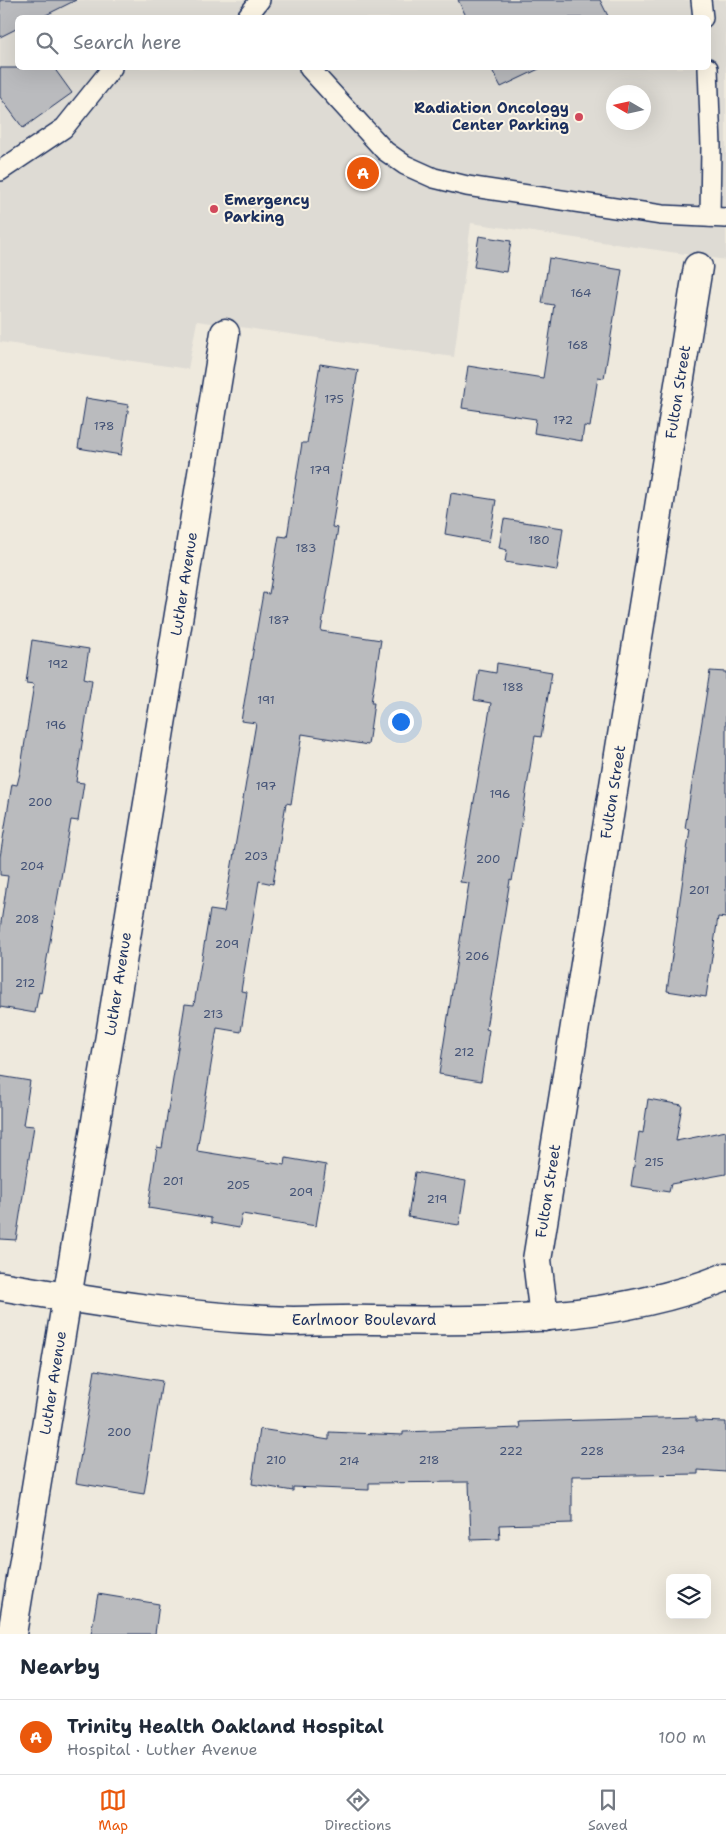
<!DOCTYPE html>
<meta charset="utf-8">
<style>
:root{--surface:#fff;--page:#f6f6f7;--text:#1f2937;--muted:#747a83;--line:#e0e1e3;--accent:#ea580c}
body{margin:0;font-family:"Shantell Sans",sans-serif;background:var(--page);color:var(--text)}
.controls{position:absolute;right:15px;bottom:15px;display:grid;overflow:hidden;border-radius:8px;box-shadow:0 5px 20px #0002}
.controls button{width:45px;height:45px;display:grid;place-items:center;padding:0;border:0;border-bottom:1px solid var(--line);background:var(--surface);color:var(--text);font:25px sans-serif}
.compass{position:absolute;left:606px;top:85px;width:45px;height:45px;border-radius:50%;background:var(--surface);box-shadow:0 5px 20px #0002;rotate:279deg}
.you{position:absolute;left:400px;top:721px;width:18px;height:18px;margin:-12px;border:4px solid #fff;border-radius:50%;background:#1a73e8;box-shadow:0 0 0 8px #1a73e833}
.badge{display:grid;place-items:center;width:32px;height:32px;border-radius:50%;background:var(--accent);color:#fff;font-size:16px;font-weight:700}
.pin{position:absolute;translate:-50% -50%;border:2px solid #fff;box-shadow:0 1px 5px #0006}
.list{margin:0;padding:0;list-style:none}
h2{display:flex;justify-content:space-between;align-items:center;height:65px;margin:0;padding:0 20px;font-size:21px}
h2 small{font-size:16px;font-weight:400;color:var(--muted)}
.list li{display:grid;grid-template-columns:32px 1fr auto;gap:15px;align-items:center;box-sizing:border-box;height:75px;padding:0 20px;border-top:1px solid var(--line)}
.list b{display:block;font-size:19px;white-space:nowrap}
.list p{margin:0;font-size:16px;white-space:nowrap;color:var(--muted)}
.list em{font-size:16px;font-style:normal;color:var(--muted)}
.icon{flex:none;width:28px;height:28px;fill:none;stroke:currentColor;stroke-width:2;stroke-linecap:round;stroke-linejoin:round}
.map{position:relative;flex:none;width:726px;height:1634px;overflow:hidden}
.search{position:absolute;background:var(--surface);box-shadow:0 5px 20px #0002;left:15px;right:15px;top:15px;height:55px;display:flex;align-items:center;gap:12px;box-sizing:border-box;padding:0 18px;border-radius:8px;color:var(--muted);font-size:19px}
.sheet{height:140px;background:var(--surface)}
nav{display:flex;justify-content:space-around;align-items:center;box-sizing:border-box;height:70px;border-top:1px solid var(--line);background:var(--surface);font-size:14px;color:var(--muted)}
nav a{display:grid;justify-items:center;gap:2px}
nav .on{color:var(--accent)}
.map>svg:first-child{display:block}
.built{fill:#dedbd4;fill-rule:evenodd}
.building{fill:#babbbe;stroke:#1b2f5e}
.lines{fill:none;stroke-linecap:round;stroke-linejoin:round}
.lane-casing{stroke:#1b2f5e;stroke-width:22}
.street-casing{stroke:#1b2f5e;stroke-width:31}
.lane{stroke:#fcf5e5;stroke-width:19}
.street{stroke:#fcf5e5;stroke-width:28}
.poi-dot{fill:#d1495b;stroke:#fcf5e5;stroke-width:2}
.labels{text-anchor:middle;stroke-width:4;stroke-linejoin:round;paint-order:stroke}
.number-label{font-size:12px;fill:#435276}
.poi-label{font-size:15px;font-weight:bold;fill:#1b2f5e;stroke:#fcf5e5;text-anchor:end}
.street-label{font-size:15px;fill:#1b2f5e;stroke:#fcf5e5}
</style>
<div class="map">
<svg width="726" height="1634" viewBox="0 0 726 1634">
<rect width="100%" height="100%" fill="#eee9dd"/>
<filter id="ink" filterUnits="userSpaceOnUse"><feTurbulence type="fractalNoise" baseFrequency=".02" numOctaves="2"/><feDisplacementMap in="SourceGraphic" scale="10" xChannelSelector="R" yChannelSelector="G"/><feConvolveMatrix kernelMatrix="1 2 1 2 8 2 1 2 1" color-interpolation-filters="sRGB"/></filter>
<g filter="url(#ink)">
<path class="built" d="M0 0H726V260L471 223 454 357 197 321 188 369 0 342ZM18 18H708V68H18ZM614 92H644V122H614Z"/>
<g class="building">
<path d="M0 0H76L40 18H18V28L0 37Z"/>
<path d="M458 0H600L609 18H467Z"/>
<path d="M0 68H54L72 93 23 128 0 97Z"/>
<path d="M491 68H541L501 87Z"/>
<path d="M479 236 511 241 506 272 474 267Z"/>
<path d="M549 258 622 270 604 378 598 377 590 427 584 426 582 441 534 433 536 419 462 408 468 366 543 378 554 305 542 303Z"/>
<path d="M320 364 358 370 332 527 338 528 321 631 381 640 371 703H374L368 745 302 734 291 804 286 803 273 884 259 881 241 991 247 992 241 1032 217 1028 197 1151 285 1165 286 1158 326 1165 316 1226 242 1214 239 1228 211 1223V1218L148 1208 157 1147 162 1148 185 1004 194 1005 210 910 224 912 256 723 241 721 263 593 269 594 279 536 287 537 302 443H307Z"/>
<path d="M86 398 129 405 121 455 78 448Z"/>
<path d="M451 493 496 500 489 542 445 534Z"/>
<path d="M504 519 563 528 557 570 505 562 507 550 499 548Z"/>
<path d="M32 640 89 649 84 678 92 680 76 782 84 783 78 821 71 820 41 993 39 992 35 1013 0 1007V929L8 876 0 875V857L12 784 17 785 20 773 34 684 26 683Z"/>
<path d="M497 663 552 672 541 737 535 736 512 881 510 880 486 1029 489 1030 481 1081 439 1074 469 883 460 882 491 703 474 700 479 670 496 673Z"/>
<path d="M710 671 726 672V918L718 917 706 997 667 991 690 829 685 828Z"/>
<path d="M0 1076 30 1081 23 1125 34 1126 16 1240 0 1239Z"/>
<path d="M648 1099 682 1105 676 1141 726 1131V1174L671 1184 669 1192 631 1186 639 1132 643 1133Z"/>
<path d="M415 1172 466 1181 459 1225 408 1217Z"/>
<path d="M95 1370 162 1381 144 1494 76 1483Z"/>
<path d="M696 1417V1421L726 1422V1472L698 1470V1474L572 1476V1523L499 1525 500 1539 471 1540 469 1482 369 1483V1490L293 1487V1491L252 1484 260 1429 329 1440V1432L403 1435V1432L520 1428 519 1422Z"/>
<path d="M98 1594 159 1604 155 1634H91Z"/>
</g>
<g class="lines">
<g class="lane-casing">
<g id="lane">
<path d="M701 0 703 18"/>
<path d="M246 18 260 0"/>
<path d="M309 68 385 151 405 165 434 178 467 186 662 215 726 218"/>
<path d="M708 68 711 146 710 217"/>
<path d="M0 171 64 128 112 68"/>
</g>
</g>
<g class="street-casing">
<g id="street">
<path d="M0 1286C94 1302 198 1319 293 1321 319 1321 345 1319 372 1320 487 1322 617 1321 726 1277"/>
<path d="M544 1317 537 1260 698 267"/>
<path d="M12 1634 225 333"/>
</g>
</g>
<use href="#lane" class="lane"/>
<use href="#street" class="street"/>
</g>
</g>
<g class="poi-dot">
<circle cx="579" cy="117" r="5"/>
<circle cx="214" cy="209" r="5"/>
</g>
<g class="labels">
<g class="number-label">
<text x="581" y="297">164</text>
<text x="578" y="349">168</text>
<text x="334" y="403">175</text>
<text x="563" y="424">172</text>
<text x="104" y="430">178</text>
<text x="320" y="474">179</text>
<text x="539" y="544">180</text>
<text x="306" y="552">183</text>
<text x="279" y="624">187</text>
<text x="58" y="668">192</text>
<text x="513" y="691">188</text>
<text x="266" y="704">191</text>
<text x="56" y="729">196</text>
<text x="266" y="790">197</text>
<text x="500" y="798">196</text>
<text x="40" y="806">200</text>
<text x="256" y="860">203</text>
<text x="488" y="863">200</text>
<text x="32" y="870">204</text>
<text x="699" y="894">201</text>
<text x="27" y="923">208</text>
<text x="227" y="948">209</text>
<text x="477" y="960">206</text>
<text x="25" y="987">212</text>
<text x="213" y="1018">213</text>
<text x="464" y="1056">212</text>
<text x="654" y="1166">215</text>
<text x="173" y="1185">201</text>
<text x="238" y="1189">205</text>
<text x="301" y="1196">209</text>
<text x="437" y="1203">219</text>
<text x="119" y="1436">200</text>
<text x="673" y="1454">234</text>
<text x="511" y="1455">222</text>
<text x="592" y="1455">228</text>
<text x="276" y="1464">210</text>
<text x="429" y="1464">218</text>
<text x="349" y="1465">214</text>
</g>
<g class="poi-label">
<text x="569" y="113">Radiation Oncology<tspan x="569" dy="17">Center Parking</tspan></text>
<text x="224" y="205" text-anchor="start">Emergency<tspan x="224" dy="17">Parking</tspan></text>
</g>
<g class="street-label">
<text transform="translate(678 392) rotate(-81)" y="5">Fulton Street</text>
<text transform="translate(184 584) rotate(-81)" y="5">Luther Avenue</text>
<text transform="translate(613 792) rotate(-81)" y="5">Fulton Street</text>
<text transform="translate(118 984) rotate(-81)" y="5">Luther Avenue</text>
<text transform="translate(548 1191) rotate(-81)" y="5">Fulton Street</text>
<text x="364" y="1325">Earlmoor Boulevard</text>
<text transform="translate(53 1383) rotate(-81)" y="5">Luther Avenue</text>
</g>
</g>
</svg>
<div class="controls">
<button><svg class="icon" aria-label="layers" viewBox="0 0 24 24"><path d="M12 4l9 5-9 5-9-5zM3 14l9 5 9-5"/></svg></button>
</div>
<svg class="compass" viewBox="-18 -18 36 36"><path d="M0-13l5 13h-10z" fill="#e53935"/><path d="M0 13l5-13h-10z" fill="#747a83"/></svg>
<div class="you"></div>
<div class="pin badge" style="left:363px;top:173px">A</div>
<div class="search"><svg class="icon" aria-label="search" viewBox="0 0 24 24"><circle cx="10" cy="10" r="6"/><path d="M15 15l6 6"/></svg>Search here</div>
</div>
<section class="sheet">
<h2>Nearby<small></small></h2>
<ul class="list">
<li><span class="badge">A</span><div><b>Trinity Health Oakland Hospital</b><p>Hospital · Luther Avenue</p></div><em>100 m</em></li>
</ul>
</section>
<nav>
<a class="on"><svg class="icon" aria-label="map" viewBox="0 0 24 24"><path d="M3 6l6-2 6 2 6-2v14l-6 2-6-2-6 2zM9 4v14M15 6v14"/></svg>Map</a>
<a><svg class="icon" aria-label="directions" viewBox="0 0 24 24"><path d="M12 3l9 9-9 9-9-9zM9 14v-3h6M13 9l2 2-2 2"/></svg>Directions</a>
<a><svg class="icon" aria-label="saved" viewBox="0 0 24 24"><path d="M7 4h10v16l-5-4-5 4z"/></svg>Saved</a>
</nav>
